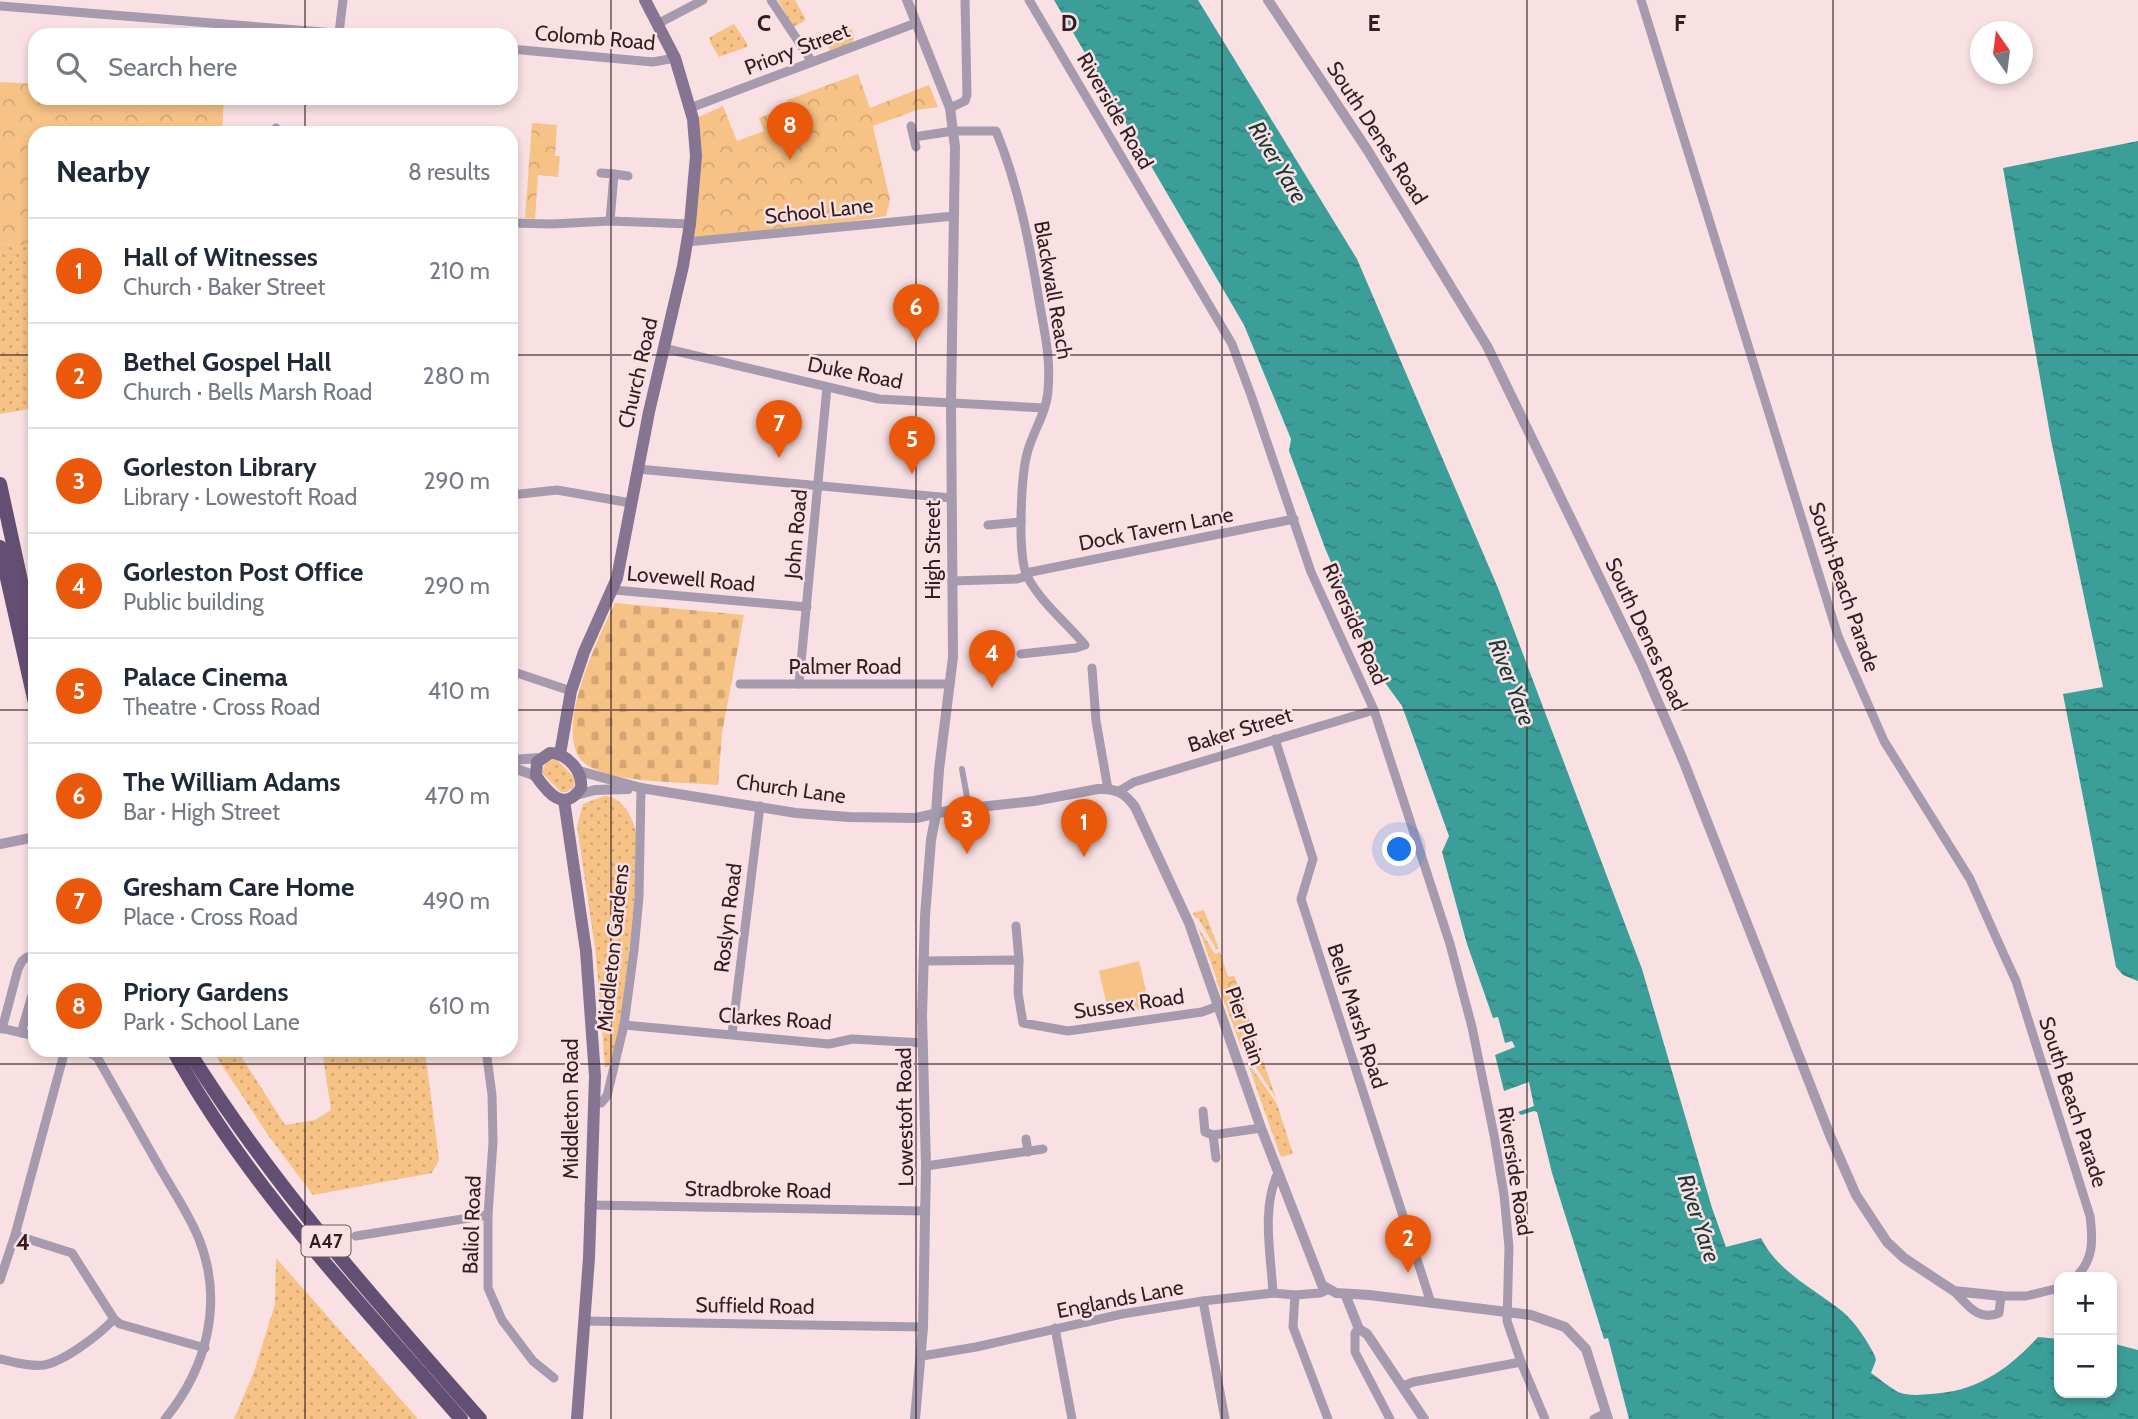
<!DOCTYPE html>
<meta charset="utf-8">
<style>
:root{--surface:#fff;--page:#f2f2f3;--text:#1f2937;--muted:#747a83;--line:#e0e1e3;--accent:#ea580c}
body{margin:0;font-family:Cabin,sans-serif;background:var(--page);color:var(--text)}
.controls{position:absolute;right:21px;bottom:21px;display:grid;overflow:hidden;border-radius:14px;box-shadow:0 4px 10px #0003}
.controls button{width:63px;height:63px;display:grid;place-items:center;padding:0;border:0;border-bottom:2px solid var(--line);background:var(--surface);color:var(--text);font:35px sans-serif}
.compass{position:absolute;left:1970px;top:21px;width:63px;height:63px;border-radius:50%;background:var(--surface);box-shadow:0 4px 10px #0003;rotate:346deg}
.you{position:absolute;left:1400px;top:850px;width:24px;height:24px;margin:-18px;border:5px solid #fff;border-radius:50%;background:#1a73e8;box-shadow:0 0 0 10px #1a73e833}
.badge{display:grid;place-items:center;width:46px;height:46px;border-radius:50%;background:var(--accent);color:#fff;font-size:23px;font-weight:700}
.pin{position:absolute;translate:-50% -58px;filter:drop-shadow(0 2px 4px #0008)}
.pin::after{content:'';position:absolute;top:37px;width:24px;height:21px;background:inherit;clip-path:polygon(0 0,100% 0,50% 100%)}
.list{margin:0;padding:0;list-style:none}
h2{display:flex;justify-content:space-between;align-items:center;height:91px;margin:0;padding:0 28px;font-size:30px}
h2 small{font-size:23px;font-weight:400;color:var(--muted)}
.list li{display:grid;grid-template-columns:46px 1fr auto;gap:21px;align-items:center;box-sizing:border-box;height:105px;padding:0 28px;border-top:2px solid var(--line)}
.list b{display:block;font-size:26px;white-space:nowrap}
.list p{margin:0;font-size:23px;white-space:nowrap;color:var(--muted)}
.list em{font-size:23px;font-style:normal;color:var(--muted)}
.icon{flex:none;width:38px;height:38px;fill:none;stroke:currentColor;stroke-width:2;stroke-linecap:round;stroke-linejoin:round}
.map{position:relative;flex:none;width:2138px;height:1419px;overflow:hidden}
.search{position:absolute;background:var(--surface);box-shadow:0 4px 10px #0003;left:28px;top:28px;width:490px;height:77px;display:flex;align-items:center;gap:18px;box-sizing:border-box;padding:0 24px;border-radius:21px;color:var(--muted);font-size:26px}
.panel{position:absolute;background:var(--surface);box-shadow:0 4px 10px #0003;left:28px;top:126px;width:490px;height:931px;border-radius:21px}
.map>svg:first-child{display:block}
.grass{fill:url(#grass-dots)}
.cemetery{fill:url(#cemetery-stones)}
.park{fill:url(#park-crowns)}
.pitch{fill:#f7c286}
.water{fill:url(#water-ripples)}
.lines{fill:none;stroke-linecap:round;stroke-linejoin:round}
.pedestrian{stroke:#a59aae;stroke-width:6}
.minor{stroke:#a59aae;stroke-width:9}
.tertiary{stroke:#a59aae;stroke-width:10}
.secondary{stroke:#857592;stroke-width:12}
.trunk{stroke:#644f74;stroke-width:14}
.grid{fill:none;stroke:#331d20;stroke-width:2;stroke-opacity:0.55}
.labels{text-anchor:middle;stroke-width:5;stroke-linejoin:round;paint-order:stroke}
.shield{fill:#f9e0e2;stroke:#6e585a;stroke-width:2}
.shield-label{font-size:19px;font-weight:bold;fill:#331d20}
.street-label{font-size:21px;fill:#331d20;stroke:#f9e0e2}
.water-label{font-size:23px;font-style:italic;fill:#1a3836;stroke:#f9e0e2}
.grid-label{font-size:23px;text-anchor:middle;font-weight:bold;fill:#331d20;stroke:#f9e0e2;stroke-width:5;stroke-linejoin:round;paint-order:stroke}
</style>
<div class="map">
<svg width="2138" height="1419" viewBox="0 0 2138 1419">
<defs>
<pattern id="grass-dots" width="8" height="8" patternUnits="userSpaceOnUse" patternTransform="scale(1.75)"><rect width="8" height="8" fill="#f7c286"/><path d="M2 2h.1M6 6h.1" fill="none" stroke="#d4a673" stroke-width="1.8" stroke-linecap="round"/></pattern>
<pattern id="cemetery-stones" width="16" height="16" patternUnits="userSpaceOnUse" patternTransform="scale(1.75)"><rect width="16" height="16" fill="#f7c286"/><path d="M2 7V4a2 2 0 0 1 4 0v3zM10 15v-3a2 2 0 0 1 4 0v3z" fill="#d4a673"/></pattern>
<pattern id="park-crowns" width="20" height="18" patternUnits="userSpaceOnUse" patternTransform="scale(1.75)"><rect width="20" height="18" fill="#f7c286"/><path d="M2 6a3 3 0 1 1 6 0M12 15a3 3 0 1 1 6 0" fill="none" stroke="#d4a673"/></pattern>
<pattern id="water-ripples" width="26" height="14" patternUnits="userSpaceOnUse" patternTransform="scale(1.75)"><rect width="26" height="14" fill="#3c9e98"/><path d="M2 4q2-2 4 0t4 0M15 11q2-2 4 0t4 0" fill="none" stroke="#33807c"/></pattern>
</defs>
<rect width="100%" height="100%" fill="#f9e0e2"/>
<g class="grass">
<path d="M778 0H795L806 20 793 27Z"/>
<path d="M734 24 747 43V47L719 57 710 42V37Z"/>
<path d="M851 29 854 35 853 42 830 51 825 39Z"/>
<path d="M0 244 35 246V408L0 414Z"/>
<path d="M556 759 575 778 574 787 567 792H561L542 773 546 762Z"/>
<path d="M604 796C623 796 635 820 637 838 639 865 634 896 632 923 627 971 622 1019 612 1066L605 1067 596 955 577 826 583 804Z"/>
<path d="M1204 910 1219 949H1216L1198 918H1195L1193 913Z"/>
<path d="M1198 927 1215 954 1220 952 1228 977 1234 976 1276 1098 1244 1049H1242Z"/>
<path d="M212 1050H237L285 1125 315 1120 331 1110 322 1050H425L439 1160 432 1173 313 1195 268 1135Z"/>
<path d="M1247 1061 1277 1104 1293 1154 1282 1157 1280 1155Z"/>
<path d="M276 1258 418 1419H234L254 1372 275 1304Z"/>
</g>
<path class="cemetery" d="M615 603 744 615 722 733 718 785C683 782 620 783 590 767 545 743 600 635 615 603Z"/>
<g class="park">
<path d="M858 74 870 108 929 85 938 107 917 110 873 126 890 200 886 216 733 240H693L699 117 723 106 737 141 764 131 759 118 789 106 787 100Z"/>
<path d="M0 82 35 84V98H224L222 133H35V246L0 244Z"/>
<path d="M532 123 557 125 555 156H560L558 177 538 175 535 219 525 218Z"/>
<path d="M1234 976 1258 1044 1242 1049 1216 980Z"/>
</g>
<path class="pitch" d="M1139 961 1149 1003 1147 1009 1109 1014 1099 971Z"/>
<g class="water">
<path d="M1054 0H1198L1357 259 1498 588 1642 969 1712 1208 1726 1247 1761 1238C1777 1271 1814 1289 1842 1311 1855 1322 1867 1340 1875 1356L1876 1360 1871 1373C1880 1379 1889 1387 1898 1392 1908 1396 1920 1395 1931 1394 1976 1392 2008 1370 2038 1337L2059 1339V1393H2112V1344H2115L2138 1350V1419H1629L1608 1338 1604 1339 1552 1173 1537 1112 1534 1111 1521 1115 1518 1112 1534 1106 1529 1082 1504 1091 1495 1055 1515 1047 1512 1041 1505 1043 1498 1017 1493 1018 1467 944 1442 852 1449 836 1402 706 1378 673 1325 548 1289 451 1291 439 1244 325Z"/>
<path d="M2138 141V981L2123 975 2116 967 2063 694 2103 687 2051 440 2003 168Z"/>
</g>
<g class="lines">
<path class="pedestrian" d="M962 769 967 797"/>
<g class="minor">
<path d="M771 0 812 62"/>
<path d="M1029 0 1232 344 1251 395 1311 572 1374 710 1450 944 1472 1027 1494 1135 1504 1195 1509 1247 1507 1321 1521 1362 1545 1419"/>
<path d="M1641 0 1838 636 1884 741 1970 879 2004 955 2016 981 2090 1216C2093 1240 2094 1259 2076 1277"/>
<path d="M0 6 360 35"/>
<path d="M663 21 703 0"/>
<path d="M339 33 343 0"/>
<path d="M511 49 653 62 675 58"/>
<path d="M690 108 916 23"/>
<path d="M950 108 965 101 967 95 965 0"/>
<path d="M911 126 916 147"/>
<path d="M275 133 276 128"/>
<path d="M914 137 953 131H996C1019 187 1030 246 1040 306 1045 334 1051 361 1048 390 1047 411 1034 430 1028 450 1021 473 1017 554 1027 576 1041 603 1066 622 1085 645L1076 648 1021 654"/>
<path d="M601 173 614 174 610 221"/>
<path d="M614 174 628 176"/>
<path d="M511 223 552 224 610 221 690 224"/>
<path d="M687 242 954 216"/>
<path d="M663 348 879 399 1044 408"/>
<path d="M638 469 951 498"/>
<path d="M511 495 557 490 631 503"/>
<path d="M988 525 1021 522"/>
<path d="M1026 573 1294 519"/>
<path d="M952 581 1017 579 1028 576"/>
<path d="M614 590 807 607"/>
<path d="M1092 668 1096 721 1108 789"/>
<path d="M511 671 571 691"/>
<path d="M740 684H950"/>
<path d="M799 684 827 387"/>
<path d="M1275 739 1313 859 1301 899 1431 1303"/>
<path d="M1119 791 1134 782 1374 710"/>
<path d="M1016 926 1019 960"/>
<path d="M923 961 1019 960 1018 993 1023 1023 1068 1031 1202 1012 1218 1006"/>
<path d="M624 1025 829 1044 852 1039 923 1043"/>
<path d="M0 1028 35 1036"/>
<path d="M2 1029 18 969 22 961 27 957 35 959"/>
<path d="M21 1033 35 985"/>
<path d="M732 1034 760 806"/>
<path d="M85 1050 97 1057C118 1094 139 1131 160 1168 173 1191 189 1214 199 1239 224 1302 207 1368 165 1419"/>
<path d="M486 1050 492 1095 493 1142 488 1215V1288L502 1320 533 1361 554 1378"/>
<path d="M595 1103H601L607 1096 624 1025 634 950 639 897 641 788"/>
<path d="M1203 1111 1205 1132 1213 1135 1261 1128"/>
<path d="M1213 1135 1216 1158"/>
<path d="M1026 1139 1028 1152"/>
<path d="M926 1166 1043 1149"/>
<path d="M589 1205 925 1211"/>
<path d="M15 1235 72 1253 114 1319 120 1324 205 1348"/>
<path d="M356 1236 488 1215"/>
<path d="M0 1280 15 1235 65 1050"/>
<path d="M1954 1291C1967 1304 1978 1322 1999 1313L2001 1296H2026L2059 1288"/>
<path d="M1273 1293C1271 1255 1261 1208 1278 1173"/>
<path d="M1295 1295 1293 1327 1328 1419"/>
<path d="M1203 1301 1225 1419"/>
<path d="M585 1321 923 1327"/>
<path d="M1055 1328 1072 1419"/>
<path d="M1359 1329 1355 1333V1352L1390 1419"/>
<path d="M922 1356 976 1347 1122 1314 1203 1301 1273 1293 1295 1295 1320 1293 1327 1290"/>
<path d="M0 1359C14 1362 30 1367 44 1365 65 1361 99 1335 114 1319"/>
<path d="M1403 1386 1413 1382 1521 1362"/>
<path d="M1594 1419 1606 1413"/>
</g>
<g class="tertiary">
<path d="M907 0 950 108 955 147 951 403 953 657 939 770 936 814 931 840 925 916 922 1016 926 1166 923 1327 915 1419"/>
<path d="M1268 0 1368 151 1487 346 1642 665 1683 760 1831 1138 1856 1195 1887 1242 1904 1258 1954 1291 2001 1296"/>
<path d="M511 760 540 758"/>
<path d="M511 767 536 776"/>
<path d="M579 771 641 788 796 813 849 817 916 818 952 810 1034 801 1098 789C1116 788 1125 793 1135 807L1189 923 1261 1128 1322 1285 1336 1293 1369 1295 1531 1315 1565 1327 1586 1349 1608 1419"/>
<path d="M576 795 595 790 628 789"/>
<path d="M0 844 35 837"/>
<path d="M1345 1294 1359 1329 1367 1334 1424 1419"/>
</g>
<g class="secondary">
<path d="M550 753C567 753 583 771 581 788 564 813 548 793 536 776L537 762Z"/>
<path d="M560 754 571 691 584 652 617 578 649 412 683 266 690 224 696 156 693 119 675 58 645 0"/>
<path d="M564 800 586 951 595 1076 589 1258 577 1419"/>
</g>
<g class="trunk">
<path d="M0 484 35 645"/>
<path d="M0 547 35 703"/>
<path d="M173 1050C248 1187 360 1302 461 1419"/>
<path d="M188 1050C271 1184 376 1301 480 1419"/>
</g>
</g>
<path class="grid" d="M305 0V35M611 0V1419M916 0V1419M1222 0V1419M1527 0V1419M1833 0V1419M305 98V133M0 355H35M511 355H2138M0 710H35M511 710H2138M305 1050V1419M0 1064H2138"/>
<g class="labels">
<rect class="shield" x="301.5" y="1225.5" width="49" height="31" rx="5"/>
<g class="shield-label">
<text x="326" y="1248">A47</text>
</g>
<g class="street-label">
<text transform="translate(595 38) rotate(5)" y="7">Colomb Road</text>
<text transform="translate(797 49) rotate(-21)" y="7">Priory Street</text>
<text transform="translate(1115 111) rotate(60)" y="7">Riverside Road</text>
<text transform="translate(1377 133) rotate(57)" y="7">South Denes Road</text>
<text transform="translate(819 211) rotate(-6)" y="7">School Lane</text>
<text transform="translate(1053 290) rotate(80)" y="7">Blackwall Reach</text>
<text transform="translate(638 373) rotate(-77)" y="7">Church Road</text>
<text transform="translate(855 373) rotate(11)" y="7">Duke Road</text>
<text transform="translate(1156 529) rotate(-11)" y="7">Dock Tavern Lane</text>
<text transform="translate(796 534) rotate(-85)" y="7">John Road</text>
<text transform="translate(933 550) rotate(-90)" y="7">High Street</text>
<text transform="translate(691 579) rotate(5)" y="7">Lovewell Road</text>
<text transform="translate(1844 587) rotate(71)" y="7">South Beach Parade</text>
<text transform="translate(1355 624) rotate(66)" y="7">Riverside Road</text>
<text transform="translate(1646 634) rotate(65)" y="7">South Denes Road</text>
<text x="845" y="674">Palmer Road</text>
<text transform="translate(1240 730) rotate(-17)" y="7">Baker Street</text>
<text transform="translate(791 789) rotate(8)" y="7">Church Lane</text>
<text transform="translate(728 918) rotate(-83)" y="7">Roslyn Road</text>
<text transform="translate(613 948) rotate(-84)" y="7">Middleton Gardens</text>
<text transform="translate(1129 1004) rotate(-8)" y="7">Sussex Road</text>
<text transform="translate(1357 1016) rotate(72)" y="7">Bells Marsh Road</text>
<text transform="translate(775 1019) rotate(4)" y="7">Clarkes Road</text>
<text transform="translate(1245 1026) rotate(71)" y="7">Pier Plain</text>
<text transform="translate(2073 1102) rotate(72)" y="7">South Beach Parade</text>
<text transform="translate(571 1109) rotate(-90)" y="7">Middleton Road</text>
<text transform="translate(905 1117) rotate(-91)" y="7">Lowestoft Road</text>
<text transform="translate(1515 1171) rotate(81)" y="7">Riverside Road</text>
<text transform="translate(758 1190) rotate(1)" y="7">Stradbroke Road</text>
<text transform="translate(472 1225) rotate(-88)" y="7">Baliol Road</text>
<text transform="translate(1120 1299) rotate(-11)" y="7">Englands Lane</text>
<text transform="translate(755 1306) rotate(1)" y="7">Suffield Road</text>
</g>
<g class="water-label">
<text transform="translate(1278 162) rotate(59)" y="8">River Yare</text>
<text transform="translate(1512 682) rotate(69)" y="8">River Yare</text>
<text transform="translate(1699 1218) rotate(72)" y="8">River Yare</text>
</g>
</g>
<g class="grid-label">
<text x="764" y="31">C</text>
<text x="1069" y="31">D</text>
<text x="1374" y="31">E</text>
<text x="1680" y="31">F</text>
<text x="23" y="1250">4</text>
</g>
</svg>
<div class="controls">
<button>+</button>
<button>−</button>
</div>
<svg class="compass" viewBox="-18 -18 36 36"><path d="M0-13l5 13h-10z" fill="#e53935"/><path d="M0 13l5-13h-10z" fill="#747a83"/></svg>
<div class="you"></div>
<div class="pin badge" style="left:1084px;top:857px">1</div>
<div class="pin badge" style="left:1408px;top:1273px">2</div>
<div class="pin badge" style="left:967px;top:854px">3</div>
<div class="pin badge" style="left:992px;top:688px">4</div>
<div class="pin badge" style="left:912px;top:474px">5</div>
<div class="pin badge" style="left:916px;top:342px">6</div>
<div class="pin badge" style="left:779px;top:458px">7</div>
<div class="pin badge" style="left:790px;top:160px">8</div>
<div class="search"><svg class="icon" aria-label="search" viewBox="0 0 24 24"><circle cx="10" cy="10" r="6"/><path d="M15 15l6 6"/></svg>Search here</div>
<section class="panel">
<h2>Nearby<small>8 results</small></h2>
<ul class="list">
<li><span class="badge">1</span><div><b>Hall of Witnesses</b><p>Church · Baker Street</p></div><em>210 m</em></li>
<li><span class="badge">2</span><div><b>Bethel Gospel Hall</b><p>Church · Bells Marsh Road</p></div><em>280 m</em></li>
<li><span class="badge">3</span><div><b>Gorleston Library</b><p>Library · Lowestoft Road</p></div><em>290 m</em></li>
<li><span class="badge">4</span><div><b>Gorleston Post Office</b><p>Public building</p></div><em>290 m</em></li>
<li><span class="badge">5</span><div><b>Palace Cinema</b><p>Theatre · Cross Road</p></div><em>410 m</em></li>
<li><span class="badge">6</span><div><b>The William Adams</b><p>Bar · High Street</p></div><em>470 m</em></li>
<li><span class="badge">7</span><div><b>Gresham Care Home</b><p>Place · Cross Road</p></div><em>490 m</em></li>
<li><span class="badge">8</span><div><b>Priory Gardens</b><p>Park · School Lane</p></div><em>610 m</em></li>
</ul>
</section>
</div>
